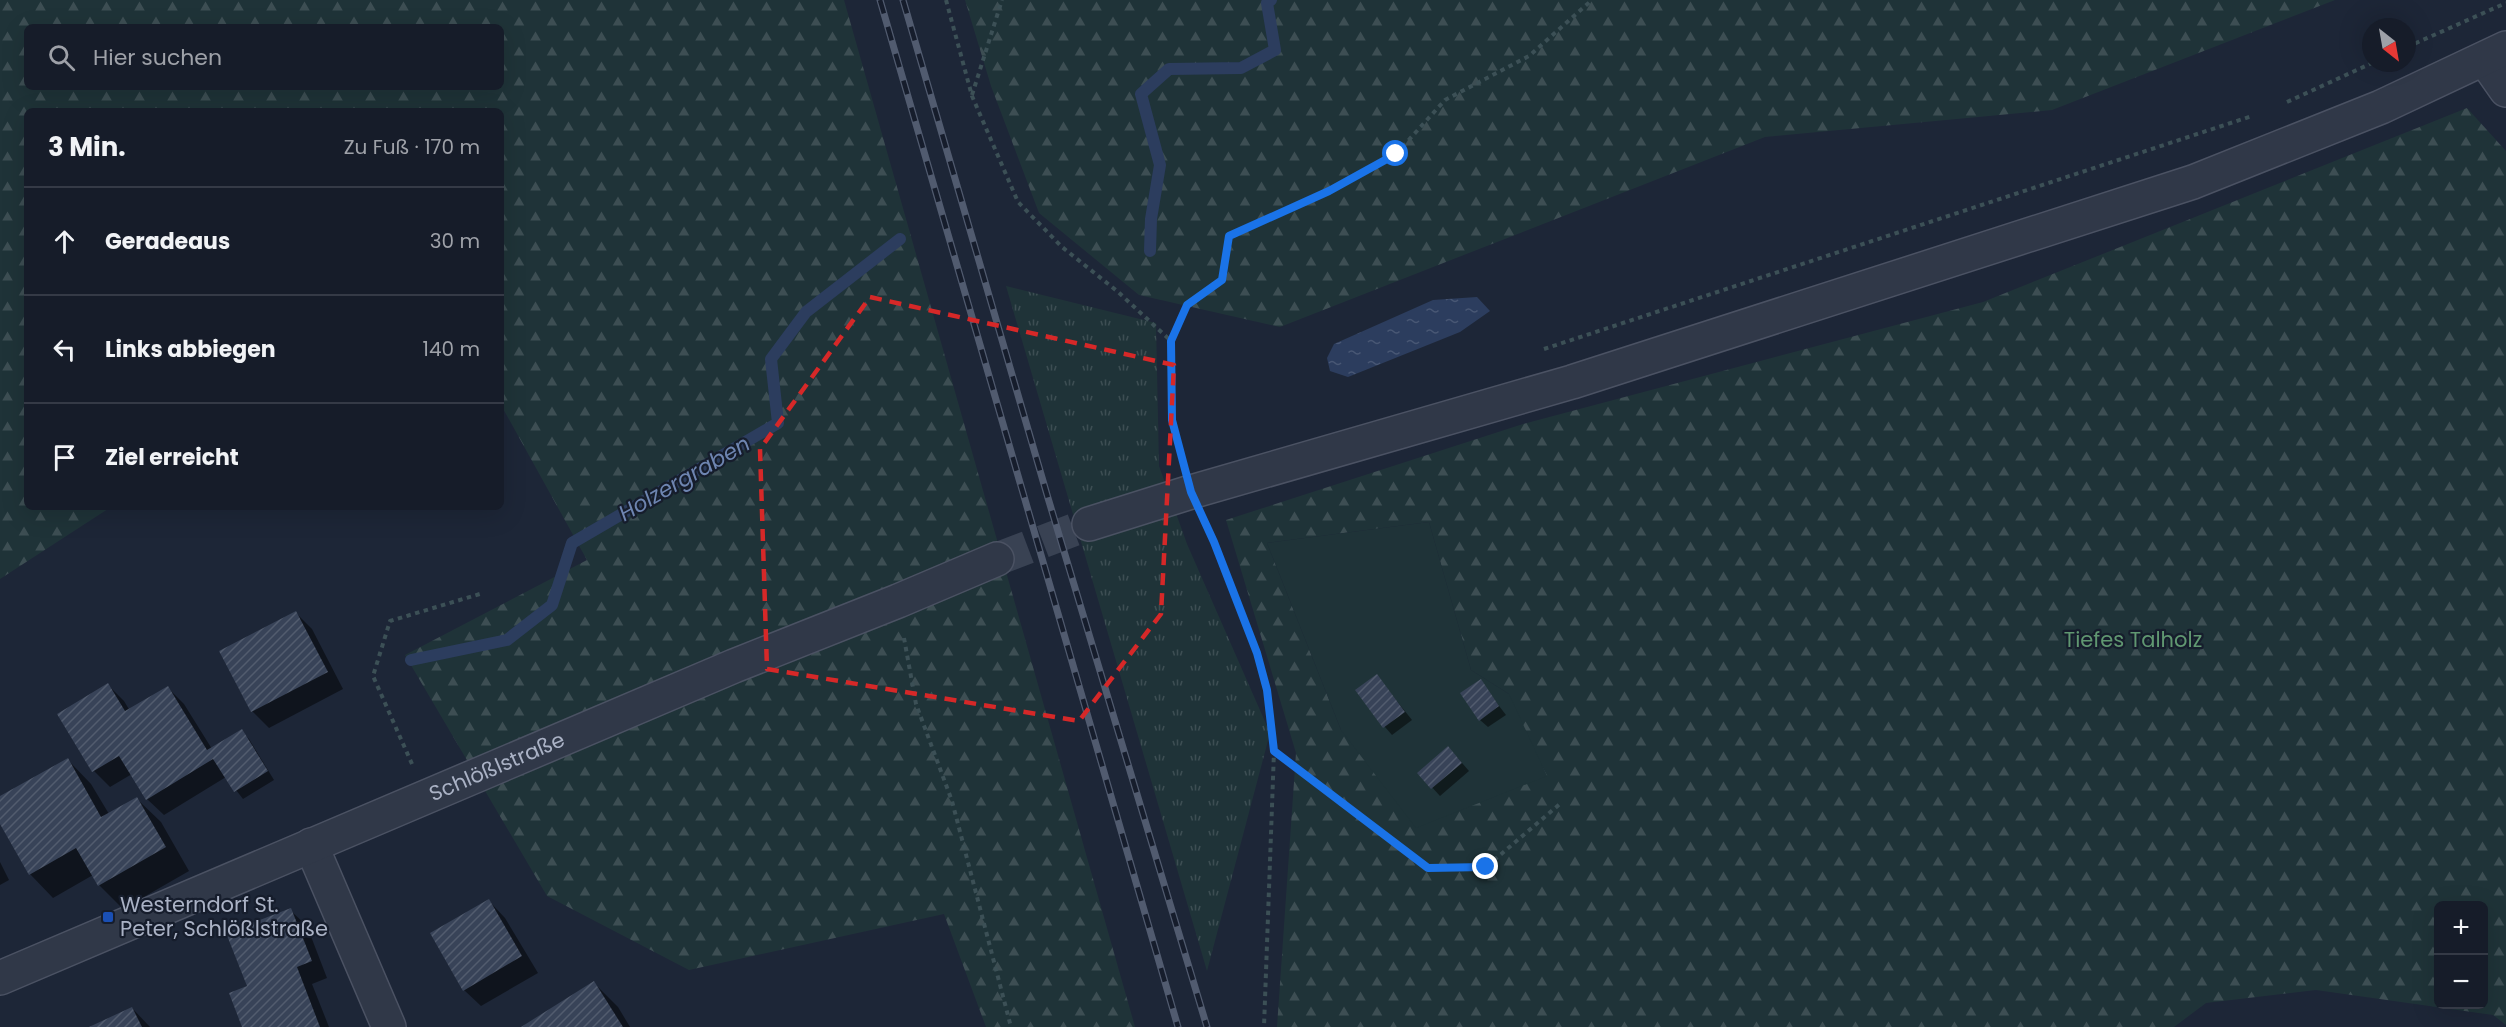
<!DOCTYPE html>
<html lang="de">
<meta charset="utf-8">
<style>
:root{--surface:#161c29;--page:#1f2531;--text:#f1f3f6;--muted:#9ea1a8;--line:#353a46}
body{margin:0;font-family:Poppins,sans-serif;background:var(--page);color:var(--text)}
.controls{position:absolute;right:18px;bottom:18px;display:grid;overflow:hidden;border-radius:9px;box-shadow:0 6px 24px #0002}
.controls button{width:54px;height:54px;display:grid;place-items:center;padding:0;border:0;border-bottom:2px solid var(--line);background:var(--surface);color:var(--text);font:30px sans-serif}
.compass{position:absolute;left:2362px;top:18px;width:54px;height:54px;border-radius:50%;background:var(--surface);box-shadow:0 6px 24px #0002;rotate:149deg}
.stop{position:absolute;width:18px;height:18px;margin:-14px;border:4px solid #1a73e8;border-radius:50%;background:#fff}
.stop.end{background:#1a73e8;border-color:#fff;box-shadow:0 2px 6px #0008}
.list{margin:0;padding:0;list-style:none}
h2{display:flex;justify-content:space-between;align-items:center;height:78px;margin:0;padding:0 24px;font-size:26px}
h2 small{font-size:20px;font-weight:400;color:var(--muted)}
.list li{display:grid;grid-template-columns:39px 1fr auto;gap:18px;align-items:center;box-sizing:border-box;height:108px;padding:0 24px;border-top:2px solid var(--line)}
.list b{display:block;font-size:22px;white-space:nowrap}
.list em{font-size:20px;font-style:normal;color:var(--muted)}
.icon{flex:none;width:33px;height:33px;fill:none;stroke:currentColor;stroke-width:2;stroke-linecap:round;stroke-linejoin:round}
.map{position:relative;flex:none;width:2506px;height:1027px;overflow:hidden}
.search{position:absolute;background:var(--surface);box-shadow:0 6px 24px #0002;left:24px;top:24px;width:480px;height:66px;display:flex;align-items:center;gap:15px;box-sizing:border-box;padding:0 21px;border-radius:9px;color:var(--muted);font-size:22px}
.panel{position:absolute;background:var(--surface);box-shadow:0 6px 24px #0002;left:24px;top:108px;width:480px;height:402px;border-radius:9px}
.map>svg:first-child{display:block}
.grass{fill:url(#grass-tufts)}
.forest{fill:url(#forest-firs);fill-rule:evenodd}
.garden{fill:#1f3338}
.water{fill:url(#water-ripples)}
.shadow{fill:#0007}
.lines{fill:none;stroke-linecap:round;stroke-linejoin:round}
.stream{stroke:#2c3d5e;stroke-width:12}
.building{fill:url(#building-hatch)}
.minor-tunnel{stroke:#394253;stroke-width:33;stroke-dasharray:33 16;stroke-linecap:butt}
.minor-casing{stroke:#4b5263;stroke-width:36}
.path{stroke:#3c5056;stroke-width:4;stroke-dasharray:4.5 4.5;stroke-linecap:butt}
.minor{stroke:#303848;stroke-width:33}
.rail-casing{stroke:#515b6f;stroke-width:7}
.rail{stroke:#161d2c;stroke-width:4.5;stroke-dasharray:14;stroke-linecap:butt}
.route{stroke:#1a73e8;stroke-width:8}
.marked{fill:none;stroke:#d62828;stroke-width:4.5;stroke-dasharray:12 8;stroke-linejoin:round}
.transit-dot{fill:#1a4fb4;stroke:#161d2c;stroke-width:2}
.labels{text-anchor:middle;stroke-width:4.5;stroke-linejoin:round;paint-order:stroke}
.park-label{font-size:21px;fill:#609771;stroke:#161d2c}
.street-label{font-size:21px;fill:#aab2c5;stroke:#161d2c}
.poi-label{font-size:21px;fill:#aab2c5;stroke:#161d2c;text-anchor:start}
.water-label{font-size:22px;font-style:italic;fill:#6e85b1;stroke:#161d2c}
</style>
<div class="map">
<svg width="2506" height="1027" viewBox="0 0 2506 1027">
<defs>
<pattern id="grass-tufts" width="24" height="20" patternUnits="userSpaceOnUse" patternTransform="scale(1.5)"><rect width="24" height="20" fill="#1f3338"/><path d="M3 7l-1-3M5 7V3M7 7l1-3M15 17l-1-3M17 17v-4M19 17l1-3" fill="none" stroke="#3d4e53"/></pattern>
<pattern id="forest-firs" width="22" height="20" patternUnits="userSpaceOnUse" patternTransform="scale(1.5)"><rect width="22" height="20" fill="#1f3338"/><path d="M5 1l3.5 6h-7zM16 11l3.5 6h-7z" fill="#3d4e53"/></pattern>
<pattern id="water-ripples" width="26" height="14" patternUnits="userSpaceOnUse" patternTransform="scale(1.5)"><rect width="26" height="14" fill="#2c3d5e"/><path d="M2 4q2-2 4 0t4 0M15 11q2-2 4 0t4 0" fill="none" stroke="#485774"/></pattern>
<pattern id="building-hatch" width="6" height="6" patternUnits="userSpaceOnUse" patternTransform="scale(1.5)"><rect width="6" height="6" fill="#384358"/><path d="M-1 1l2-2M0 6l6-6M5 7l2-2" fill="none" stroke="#525c6e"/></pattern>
</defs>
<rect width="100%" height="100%" fill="#1d2637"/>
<path class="grass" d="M1006 286 1156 323 1159 466 1187 544 1270 733 1207 971Z"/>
<g class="forest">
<path d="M0 0H844L1135 1027H986L944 914 689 970 547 896 405 655 587 560 501 405V111H27V507H111L0 579ZM27 27H501V87H27Z"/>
<path d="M965 0H2335L2052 110 1765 137 1280 327 1139 295 1039 213 991 86Z"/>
<path d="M2467 108 2506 151V1025L2493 1015 2316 990 2206 1003 2174 1027H1277L1296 753 1226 520 1523 424 1983 302ZM1429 522 1471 670 1509 694 1341 730 1267 543ZM2438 906H2484V1004H2438Z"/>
</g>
<path class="garden" d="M1429 522 1471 670 1509 694 1547 776 1416 828 1341 730 1267 543Z"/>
<path class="water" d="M1477 297 1490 311 1460 332 1348 377 1330 371 1327 358 1334 344 1433 300Z"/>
<g class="shadow">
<path d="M296 613 312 629 343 689 269 728 252 711 221 652Z"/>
<path d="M1377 676 1412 720 1392 735 1385 727Z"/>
<path d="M1480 681 1506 715 1488 727 1480 720Z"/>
<path d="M108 685 124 701 130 711 168 688 184 704 212 749 241 731 249 739 274 780 243 799 226 777 164 815 147 799 132 774 110 787 94 771Z"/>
<path d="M1456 756 1469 771 1440 796 1419 773Z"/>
<path d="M68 760 91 784 109 814 137 799 161 822 189 871 123 909 99 885 93 875 53 898 30 874 0 821V798Z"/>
<path d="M0 862 9 880 0 885Z"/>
<path d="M489 901 505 918 538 973 481 1006 464 990Z"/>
<path d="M290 910 307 926 327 978 312 984 329 1027H244L249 987Z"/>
<path d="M594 983 618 1007 630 1027H524Z"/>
<path d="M132 1008 150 1027H93Z"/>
</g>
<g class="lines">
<g class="stream">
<path d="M1150 251 1151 219 1160 165 1141 94 1169 69 1241 68 1275 50 1267 3 1271 0"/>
<path d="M411 660 507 640 552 605 572 543 778 423 771 359 806 312 900 239"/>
</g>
</g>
<g class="building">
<path d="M296 611 328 672 251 712 219 651Z"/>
<path d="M1377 674 1405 712 1383 728 1355 690Z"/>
<path d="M1481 679 1499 706 1479 721 1460 693Z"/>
<path d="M108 683 125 711 168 686 207 750 242 729 268 771 234 792 213 759 146 800 119 756 92 772 57 714Z"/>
<path d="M1448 746 1462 763 1431 789 1417 773Z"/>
<path d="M68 758 101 817 137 797 166 847 98 886 76 848 29 875 0 824V796Z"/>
<path d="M489 899 522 956 463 991 430 933Z"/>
<path d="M291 908 312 961 297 967 320 1027H242L229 993 247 986 226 933Z"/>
<path d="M594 981 623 1027H521Z"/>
<path d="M132 1007 142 1027H89Z"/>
</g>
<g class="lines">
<path class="minor-tunnel" d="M997 559 1089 524"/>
<g class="minor-casing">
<g id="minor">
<path d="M2485 60 2506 90"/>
<path d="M1089 524 1191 492 1572 382 2193 182 2381 107 2506 48"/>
<path d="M311 845 389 1027"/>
<path id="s1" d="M0 978 734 666 898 601 997 559"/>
</g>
</g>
<g class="path">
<path d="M946 0 972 96 1018 202 1062 247 1117 291 1171 341 1172 420 1182 457"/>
<path d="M2407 47 2506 3"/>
<path d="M972 95 1002 0"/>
<path d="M2287 102 2372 63"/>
<path d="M1171 341 1187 305 1223 280 1229 235 1329 191 1396 154 1445 100 1529 56 1592 0"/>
<path d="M1544 349 2252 116"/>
<path d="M1207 526 1257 653 1267 690 1274 751 1264 1027"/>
<path d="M904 638 916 704 952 801 1011 1027"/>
<path d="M1275 751 1428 868 1486 867 1561 803"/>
<path d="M412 764 373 676 390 621 483 593"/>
</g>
<use href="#minor" class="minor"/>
<g class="rail-casing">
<g id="rail">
<path d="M880 0 1178 1027"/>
<path d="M903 0 1048 498 1207 1027"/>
</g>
</g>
<use href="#rail" class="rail"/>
</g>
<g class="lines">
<path class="route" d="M1396 154 1329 191 1229 236 1222 280 1187 305 1171 341 1172 420 1191 492 1214 542 1257 653 1267 690 1274 751 1428 868 1486 867"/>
</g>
<path class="marked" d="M870 297 1174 365 1161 614 1079 721 767 669 760 449Z"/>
<rect class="transit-dot" x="102" y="911" width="12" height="12" rx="3"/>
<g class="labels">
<g class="park-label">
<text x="2133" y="647">Tiefes Talholz</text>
</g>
<g class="street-label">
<text dy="7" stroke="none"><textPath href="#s1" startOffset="540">Schlößlstraße</textPath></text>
</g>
<g class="poi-label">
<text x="120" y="912">Westerndorf St.<tspan x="120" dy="24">Peter, Schlößlstraße</tspan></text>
</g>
<g class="water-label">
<text transform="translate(684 478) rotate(-30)" y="8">Holzergraben</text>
</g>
</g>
</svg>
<div class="controls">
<button>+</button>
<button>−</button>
</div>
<svg class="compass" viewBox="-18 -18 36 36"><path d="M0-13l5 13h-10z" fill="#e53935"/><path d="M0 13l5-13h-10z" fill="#9ea1a8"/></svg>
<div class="stop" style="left:1396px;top:154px"></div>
<div class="stop end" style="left:1486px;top:867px"></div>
<div class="search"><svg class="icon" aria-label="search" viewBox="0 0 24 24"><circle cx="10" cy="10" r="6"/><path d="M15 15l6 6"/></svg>Hier suchen</div>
<section class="panel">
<h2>3 Min.<small>Zu Fuß · 170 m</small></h2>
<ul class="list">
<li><svg class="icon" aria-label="ahead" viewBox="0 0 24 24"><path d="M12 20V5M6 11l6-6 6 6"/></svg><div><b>Geradeaus</b></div><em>30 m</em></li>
<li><svg class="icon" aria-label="left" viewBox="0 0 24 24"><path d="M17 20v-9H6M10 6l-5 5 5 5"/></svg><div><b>Links abbiegen</b></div><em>140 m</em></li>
<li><svg class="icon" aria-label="arrive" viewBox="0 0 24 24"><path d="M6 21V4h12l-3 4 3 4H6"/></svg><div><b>Ziel erreicht</b></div></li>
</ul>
</section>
</div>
